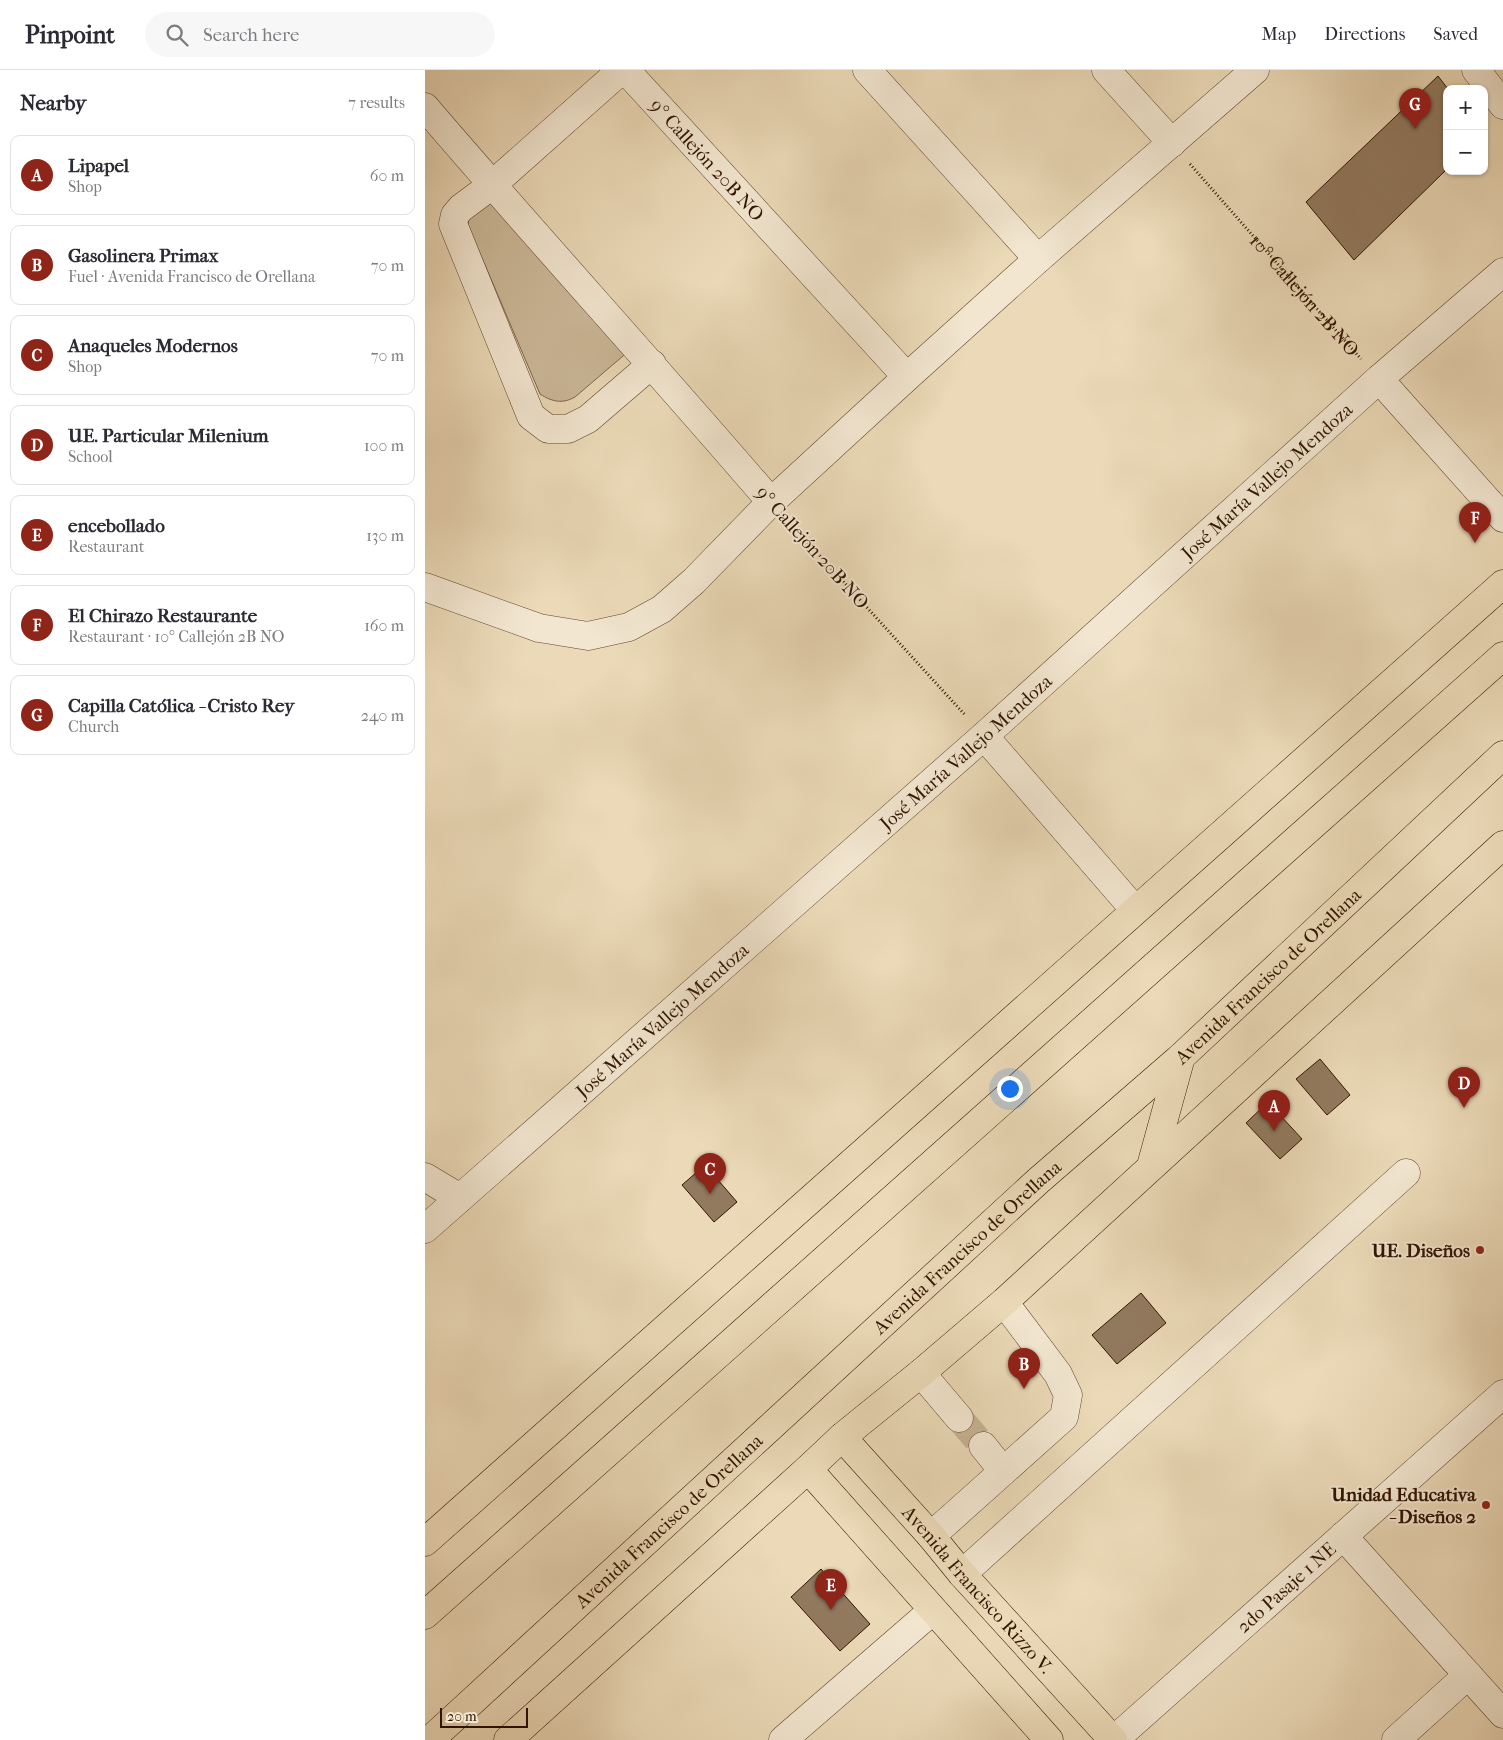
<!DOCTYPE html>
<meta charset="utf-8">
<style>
:root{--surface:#fff;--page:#f7f7f7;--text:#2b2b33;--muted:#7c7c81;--line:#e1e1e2;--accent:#8f2418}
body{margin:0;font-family:"IM FELL French Canon",serif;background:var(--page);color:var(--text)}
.controls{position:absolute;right:15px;top:15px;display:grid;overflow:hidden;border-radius:10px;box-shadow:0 1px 4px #0004}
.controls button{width:45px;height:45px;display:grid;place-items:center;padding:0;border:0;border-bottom:1px solid var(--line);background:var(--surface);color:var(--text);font:25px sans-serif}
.scale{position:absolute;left:15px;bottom:12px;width:88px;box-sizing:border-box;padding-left:5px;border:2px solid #311400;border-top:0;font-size:14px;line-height:18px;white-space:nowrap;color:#311400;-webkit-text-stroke:4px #f2e6d0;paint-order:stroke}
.you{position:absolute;left:584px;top:1018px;width:18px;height:18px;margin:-12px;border:4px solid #fff;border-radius:50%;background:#1a73e8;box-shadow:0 0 0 8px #1a73e833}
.badge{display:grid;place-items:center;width:32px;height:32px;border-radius:50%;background:var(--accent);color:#fff;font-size:16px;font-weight:700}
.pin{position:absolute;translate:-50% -41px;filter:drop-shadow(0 1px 2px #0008)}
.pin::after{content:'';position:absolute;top:26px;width:18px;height:15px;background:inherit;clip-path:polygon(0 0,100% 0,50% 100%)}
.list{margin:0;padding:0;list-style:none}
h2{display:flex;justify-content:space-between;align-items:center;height:65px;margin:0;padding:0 20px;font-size:21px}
h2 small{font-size:16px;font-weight:400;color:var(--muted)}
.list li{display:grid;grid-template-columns:32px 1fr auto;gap:15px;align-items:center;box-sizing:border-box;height:80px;margin:0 10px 10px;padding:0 10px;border:1px solid var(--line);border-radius:10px}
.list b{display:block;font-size:19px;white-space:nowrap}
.list p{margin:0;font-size:16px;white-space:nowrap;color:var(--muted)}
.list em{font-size:16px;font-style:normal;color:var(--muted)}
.icon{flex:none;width:28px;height:28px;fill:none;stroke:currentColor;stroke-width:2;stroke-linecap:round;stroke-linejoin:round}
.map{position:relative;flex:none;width:1078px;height:1670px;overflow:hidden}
header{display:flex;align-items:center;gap:30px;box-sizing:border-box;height:70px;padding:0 25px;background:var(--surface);border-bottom:1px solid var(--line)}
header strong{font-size:24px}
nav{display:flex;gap:28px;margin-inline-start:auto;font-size:18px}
.search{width:350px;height:45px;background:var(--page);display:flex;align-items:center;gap:12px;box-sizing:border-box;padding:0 18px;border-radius:28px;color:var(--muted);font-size:19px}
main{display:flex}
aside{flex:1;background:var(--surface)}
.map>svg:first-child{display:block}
.green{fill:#cbb898;stroke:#7e664c}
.building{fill:#927a5f;stroke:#311400}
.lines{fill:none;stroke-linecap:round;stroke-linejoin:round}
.minor-tunnel{stroke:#c6b292;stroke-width:28;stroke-dasharray:28 14;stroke-linecap:butt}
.minor-casing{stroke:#60452e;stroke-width:29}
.major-casing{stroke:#311400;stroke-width:29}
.highway-casing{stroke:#311400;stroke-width:29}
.path{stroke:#311400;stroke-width:3;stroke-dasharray:1 2.5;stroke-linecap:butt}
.minor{stroke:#f2e6d0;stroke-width:28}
.major{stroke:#ebd9b7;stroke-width:28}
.highway{stroke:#ebd9b7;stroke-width:28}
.poi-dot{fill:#8f2418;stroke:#f2e6d0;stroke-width:2}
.labels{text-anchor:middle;stroke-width:4;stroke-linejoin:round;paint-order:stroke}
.street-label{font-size:19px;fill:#311400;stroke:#f2e6d0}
.poi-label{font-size:19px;font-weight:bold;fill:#311400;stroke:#f2e6d0;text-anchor:end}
</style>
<header>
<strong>Pinpoint</strong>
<div class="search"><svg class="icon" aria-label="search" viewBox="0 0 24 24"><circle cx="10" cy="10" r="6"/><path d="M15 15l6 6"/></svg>Search here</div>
<nav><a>Map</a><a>Directions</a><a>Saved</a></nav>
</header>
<main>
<aside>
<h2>Nearby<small>7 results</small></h2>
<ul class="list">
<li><span class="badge">A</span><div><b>Lipapel</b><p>Shop</p></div><em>60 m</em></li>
<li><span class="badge">B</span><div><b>Gasolinera Primax</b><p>Fuel · Avenida Francisco de Orellana</p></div><em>70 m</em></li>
<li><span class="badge">C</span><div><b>Anaqueles Modernos</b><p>Shop</p></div><em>70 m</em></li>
<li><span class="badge">D</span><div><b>UE. Particular Milenium</b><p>School</p></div><em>100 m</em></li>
<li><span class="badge">E</span><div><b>encebollado</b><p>Restaurant</p></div><em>130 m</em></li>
<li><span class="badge">F</span><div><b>El Chirazo Restaurante</b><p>Restaurant · 10° Callejón 2B NO</p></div><em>160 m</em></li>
<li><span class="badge">G</span><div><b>Capilla Católica - Cristo Rey</b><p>Church</p></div><em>240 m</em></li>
</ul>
</aside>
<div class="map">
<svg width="1078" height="1670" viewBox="0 0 1078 1670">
<rect width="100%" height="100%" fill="#ebd9b7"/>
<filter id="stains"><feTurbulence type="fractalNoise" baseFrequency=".004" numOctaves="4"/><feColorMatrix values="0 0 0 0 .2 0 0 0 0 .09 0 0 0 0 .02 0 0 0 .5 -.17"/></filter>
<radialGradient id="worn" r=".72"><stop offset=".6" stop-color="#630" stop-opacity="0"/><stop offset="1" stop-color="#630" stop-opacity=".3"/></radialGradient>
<path class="green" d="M68 126 205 280 150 327C138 334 127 332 115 324L43 155 44 148Z"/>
<g class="building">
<path d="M1013 6 1023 19H1022V99L929 190 881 132Z"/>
<path d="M895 989 925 1025 902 1045 871 1009Z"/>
<path d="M843 1032 877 1069 855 1089 821 1053Z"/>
<path d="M280 1095 312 1132 289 1152 257 1115Z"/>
<path d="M716 1223 741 1253 692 1294 667 1265Z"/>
<path d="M396 1499 445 1554 415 1581 366 1527Z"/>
</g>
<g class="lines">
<path class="minor-tunnel" d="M534 1348 558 1376"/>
<g class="minor-casing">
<g id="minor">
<path d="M442 0 613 189"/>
<path d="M681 0 747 73"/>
<path d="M1051 0 1078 35"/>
<path d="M0 37C114 170 232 299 346 432"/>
<path id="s2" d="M227 294 163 349 143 359H123L106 346 28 154 30 145 36 138 67 115 192 4 198 2 206 6 482 307"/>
<path d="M954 309 1078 448"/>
<path d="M0 517 114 558 163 566 204 557 237 539 269 511 346 432 482 307 613 189 830 0"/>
<path d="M559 666 710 840"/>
<path d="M0 1107 35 1128"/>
<path id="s3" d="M0 1159 559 666 954 309 1078 202"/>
<path d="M496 1303 534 1348"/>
<path d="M558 1376 578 1401"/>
<path d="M506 1466 639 1347 643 1325 633 1304 579 1232"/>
<path d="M918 1466 1078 1644"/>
<path d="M537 1504 981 1103"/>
<path d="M358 1670 507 1541"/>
<path id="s4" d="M689 1670 1078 1324"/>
<path d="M971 1670 1043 1605"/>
</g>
</g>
<g class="major-casing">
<g id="major">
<path id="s5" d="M417 1367 506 1466 537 1504 688 1670"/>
<path d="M383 1399 624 1670"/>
<path d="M0 1472 1078 514"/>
<path d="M83 1670 383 1399 417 1367 496 1303 579 1232 1078 775"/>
</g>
</g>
<g class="highway-casing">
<g id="highway">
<path d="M726 1096 756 987"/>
<path d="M0 1545 1078 586"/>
<path id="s6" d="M5 1670 613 1111 756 987 1078 685"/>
</g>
</g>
<g class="path">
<path id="s1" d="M765 94 936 289"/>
<path d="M364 452 540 645"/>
</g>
<use href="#minor" class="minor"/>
<use href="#major" class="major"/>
<use href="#highway" class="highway"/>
</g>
<g class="poi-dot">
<circle cx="1055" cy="1180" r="5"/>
<circle cx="1061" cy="1435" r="5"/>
</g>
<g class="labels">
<g class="street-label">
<text dy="7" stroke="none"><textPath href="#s2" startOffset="708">9° Callejón 20B NO</textPath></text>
<text dy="7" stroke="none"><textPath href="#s1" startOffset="174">10° Callejón 2B NO</textPath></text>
<text dy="7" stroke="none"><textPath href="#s3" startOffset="1126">José María Vallejo Mendoza</textPath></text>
<text transform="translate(388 477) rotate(48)" y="7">9° Callejón 20B NO</text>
<text dy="7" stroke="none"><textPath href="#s3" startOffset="721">José María Vallejo Mendoza</textPath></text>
<text dy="7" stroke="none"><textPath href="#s6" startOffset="1134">Avenida Francisco de Orellana</textPath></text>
<text dy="7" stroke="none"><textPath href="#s3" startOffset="316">José María Vallejo Mendoza</textPath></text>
<text dy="7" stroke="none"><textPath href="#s6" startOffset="729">Avenida Francisco de Orellana</textPath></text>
<text dy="7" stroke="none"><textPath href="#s6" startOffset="324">Avenida Francisco de Orellana</textPath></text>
<text dy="7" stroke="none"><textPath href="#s4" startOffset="230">2do Pasaje 1 NE</textPath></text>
<text dy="7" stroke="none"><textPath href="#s5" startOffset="204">Avenida Francisco Rizzo V.</textPath></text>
</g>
<g class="poi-label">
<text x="1045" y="1187">UE. Diseños</text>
<text x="1051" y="1431">Unidad Educativa<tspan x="1051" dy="22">- Diseños 2</tspan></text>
</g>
</g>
<rect width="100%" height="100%" filter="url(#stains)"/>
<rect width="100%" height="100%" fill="url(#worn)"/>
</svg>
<div class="controls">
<button>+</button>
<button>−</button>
</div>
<div class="scale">20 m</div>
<div class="you"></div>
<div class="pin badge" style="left:849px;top:1061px">A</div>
<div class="pin badge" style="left:599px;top:1319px">B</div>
<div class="pin badge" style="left:285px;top:1124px">C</div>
<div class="pin badge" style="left:1039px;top:1038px">D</div>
<div class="pin badge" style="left:406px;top:1540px">E</div>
<div class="pin badge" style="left:1050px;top:473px">F</div>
<div class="pin badge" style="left:990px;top:59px">G</div>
</div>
</main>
